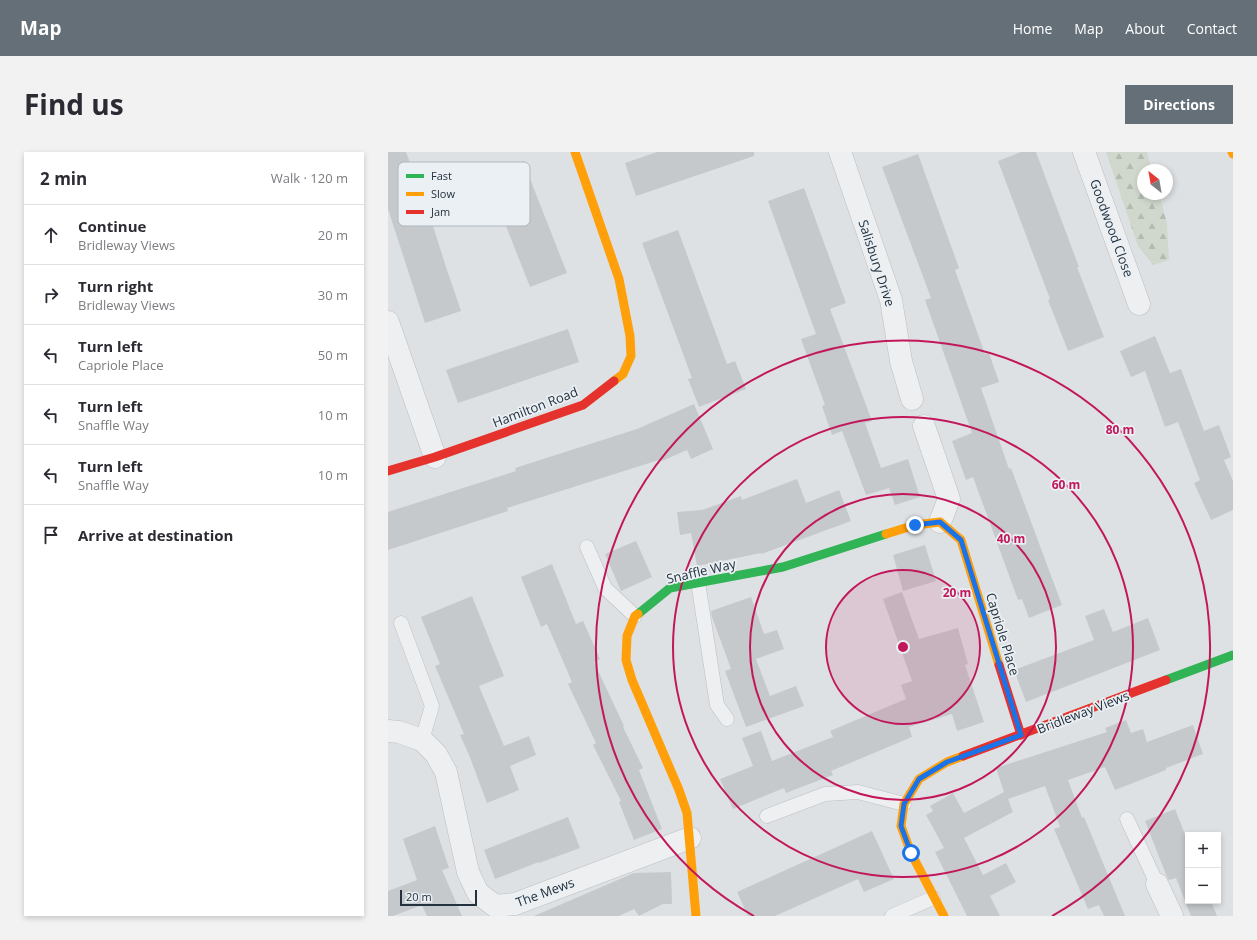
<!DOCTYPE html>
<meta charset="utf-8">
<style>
:root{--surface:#fff;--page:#f2f2f3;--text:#2b2b33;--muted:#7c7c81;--line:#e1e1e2;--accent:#656f78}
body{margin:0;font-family:"Open Sans",sans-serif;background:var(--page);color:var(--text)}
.controls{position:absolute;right:12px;bottom:12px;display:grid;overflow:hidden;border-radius:0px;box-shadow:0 2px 6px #0003}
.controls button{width:36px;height:36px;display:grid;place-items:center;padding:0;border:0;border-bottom:1px solid var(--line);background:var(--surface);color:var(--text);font:20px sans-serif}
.compass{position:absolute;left:749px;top:12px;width:36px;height:36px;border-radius:50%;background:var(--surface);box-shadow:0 2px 6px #0003;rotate:329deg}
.scale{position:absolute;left:12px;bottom:10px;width:77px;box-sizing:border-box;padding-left:4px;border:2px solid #24313e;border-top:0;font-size:11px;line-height:14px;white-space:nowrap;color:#24313e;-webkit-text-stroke:3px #eaf0f4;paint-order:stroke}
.stop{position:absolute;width:12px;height:12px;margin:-9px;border:3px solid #1a73e8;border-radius:50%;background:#fff}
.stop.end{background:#1a73e8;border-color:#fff;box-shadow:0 1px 4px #0008}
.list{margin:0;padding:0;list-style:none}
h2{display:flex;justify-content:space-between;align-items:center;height:52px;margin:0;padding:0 16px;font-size:17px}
h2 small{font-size:13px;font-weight:400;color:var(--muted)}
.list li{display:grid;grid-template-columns:26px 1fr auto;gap:12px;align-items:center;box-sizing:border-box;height:60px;padding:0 16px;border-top:1px solid var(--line)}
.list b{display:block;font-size:15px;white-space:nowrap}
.list p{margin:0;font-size:13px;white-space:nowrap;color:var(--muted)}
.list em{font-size:13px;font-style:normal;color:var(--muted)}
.icon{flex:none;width:22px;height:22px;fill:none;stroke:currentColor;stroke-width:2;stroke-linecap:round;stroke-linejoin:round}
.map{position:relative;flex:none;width:845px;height:764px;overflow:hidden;border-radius:0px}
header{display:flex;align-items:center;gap:24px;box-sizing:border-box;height:56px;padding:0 20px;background:var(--accent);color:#fff}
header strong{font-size:19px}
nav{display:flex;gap:22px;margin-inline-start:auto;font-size:14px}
.intro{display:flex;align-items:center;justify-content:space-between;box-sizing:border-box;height:96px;padding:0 24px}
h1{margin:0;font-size:28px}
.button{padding:10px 18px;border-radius:0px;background:var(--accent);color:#fff;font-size:14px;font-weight:700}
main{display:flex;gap:24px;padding:0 24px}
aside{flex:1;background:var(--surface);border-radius:0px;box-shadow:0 2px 6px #0003}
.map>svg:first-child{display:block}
.forest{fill:url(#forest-firs)}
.building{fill:#c6c9cc}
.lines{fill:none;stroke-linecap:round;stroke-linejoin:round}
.lane-casing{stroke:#bcbfc2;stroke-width:15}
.street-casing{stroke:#bcbfc2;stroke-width:23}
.lane{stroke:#edeff1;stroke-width:14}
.street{stroke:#edeff1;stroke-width:22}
.fast{stroke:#30b455;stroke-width:9}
.slow{stroke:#ff9f0a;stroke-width:9}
.jam{stroke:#e5322d;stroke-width:9}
.route{stroke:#1a73e8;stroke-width:5}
.ring{fill:none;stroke:#c2185b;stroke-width:2}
.labels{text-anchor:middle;stroke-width:3.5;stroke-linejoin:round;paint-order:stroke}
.street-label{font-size:13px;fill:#24313e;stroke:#eaf0f4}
.key{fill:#eaf0f4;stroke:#afb7bd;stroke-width:1}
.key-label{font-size:11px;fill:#24313e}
.centre{fill:#c2185b;stroke:#eaf0f4;stroke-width:2}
.ring-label{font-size:12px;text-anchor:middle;font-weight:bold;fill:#c2185b;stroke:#eaf0f4;stroke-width:3.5;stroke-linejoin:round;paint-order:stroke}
</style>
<header>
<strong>Map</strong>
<nav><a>Home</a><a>Map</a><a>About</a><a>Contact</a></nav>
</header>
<div class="intro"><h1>Find us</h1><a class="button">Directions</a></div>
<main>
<aside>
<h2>2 min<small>Walk · 120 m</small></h2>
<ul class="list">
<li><svg class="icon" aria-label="ahead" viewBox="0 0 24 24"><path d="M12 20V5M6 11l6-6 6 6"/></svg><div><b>Continue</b><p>Bridleway Views</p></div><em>20 m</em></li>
<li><svg class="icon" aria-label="right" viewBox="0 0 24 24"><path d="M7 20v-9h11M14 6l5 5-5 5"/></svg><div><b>Turn right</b><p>Bridleway Views</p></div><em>30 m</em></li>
<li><svg class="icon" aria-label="left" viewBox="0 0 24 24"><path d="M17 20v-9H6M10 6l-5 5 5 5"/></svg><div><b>Turn left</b><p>Capriole Place</p></div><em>50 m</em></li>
<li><svg class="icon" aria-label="left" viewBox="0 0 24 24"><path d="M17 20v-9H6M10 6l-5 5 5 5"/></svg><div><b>Turn left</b><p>Snaffle Way</p></div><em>10 m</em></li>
<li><svg class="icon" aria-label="left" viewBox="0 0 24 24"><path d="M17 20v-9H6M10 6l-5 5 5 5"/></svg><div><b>Turn left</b><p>Snaffle Way</p></div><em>10 m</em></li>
<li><svg class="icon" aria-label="arrive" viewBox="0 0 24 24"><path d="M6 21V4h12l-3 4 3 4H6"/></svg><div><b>Arrive at destination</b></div></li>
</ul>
</aside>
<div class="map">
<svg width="845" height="764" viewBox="0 0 845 764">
<defs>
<pattern id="forest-firs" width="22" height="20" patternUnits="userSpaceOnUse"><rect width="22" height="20" fill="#d0d8cd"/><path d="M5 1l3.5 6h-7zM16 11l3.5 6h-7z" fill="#b2bab1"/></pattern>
</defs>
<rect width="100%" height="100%" fill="#dee1e4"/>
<path class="forest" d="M718 0H759L764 18H755V42H771L779 71 781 108 765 113 750 94Z"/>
<g class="building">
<path d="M0 0H18L33 42H35L57 112 73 159 37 171 0 57Z"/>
<path d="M269 0H366V4L248 44 237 11Z"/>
<path d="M633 0H648L691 115H689L716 185 680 199 660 148 662 147 610 9Z"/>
<path d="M530 2 571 116 567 118 597 202 601 201 611 230 593 236 621 317 623 316 674 453 641 466 634 447 630 448 585 325 578 328 564 289 584 281 537 148 543 146 494 15Z"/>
<path d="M135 9 179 121 142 135 98 23Z"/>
<path d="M416 36 458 151 442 157 484 269 477 271 493 316 520 307 532 345 507 353 501 336 478 343 454 279 444 283 434 254 437 253 413 187 428 182 380 49Z"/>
<path d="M290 78 339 212 347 209 358 237 311 255 300 227 304 226 254 91Z"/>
<path d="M180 177 191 210 70 251 58 218Z"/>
<path d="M767 184 782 221 793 217 816 279 831 273 843 305 836 308 845 329V358L823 368 806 331 812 328 790 270 777 275 757 219 743 225 732 199Z"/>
<path d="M306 252 325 297 303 307 299 298 274 309V307L119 356 120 359 0 398V360L128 319 127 316 249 277Z"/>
<path d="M409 327 418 351 451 338 463 369 373 402V401L309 414 303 381 292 383 289 360 314 358 353 344 354 348Z"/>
<path d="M248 389 264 425 233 439 217 402Z"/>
<path d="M537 393 548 429 515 439 505 403Z"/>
<path d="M164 412 188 472 195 469 212 507 206 510 236 574 235 575 255 616 251 618 274 677 246 688 231 650 233 649 205 593 208 591 180 532 184 530 159 472 153 475 133 425Z"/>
<path d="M514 440 531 487 570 476 580 512 577 513 596 570 569 579 564 562 521 575 524 585 443 619 445 623 398 641 396 636 345 657 332 627 365 614 354 586 373 579 384 609 445 585 442 579 518 547 513 533 524 529 495 447Z"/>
<path d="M84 444 116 524 91 534 116 594 141 584 148 603 122 614 131 638 99 651 81 603 72 583 76 582 47 514 52 512 33 465Z"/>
<path d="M363 445 376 482 389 478 396 497 368 507 382 544 408 534 416 554 358 575 337 519 343 517 324 465 323 459Z"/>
<path d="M716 457 725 480 760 466 772 498 638 550 626 518 706 488 697 464Z"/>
<path d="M738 568 743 581 755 577 759 590 805 573 815 602 778 616V618L727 638 717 615 680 628 694 666 696 665 737 764H716L711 753 700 757 666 677 672 675 657 634 620 647 625 660 576 686 595 723 618 711 628 730 602 744 612 764H579L547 700 556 696 538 663 545 659 542 654 565 641 576 661 616 640 608 616 719 580 717 576Z"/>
<path d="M787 657 800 690V749H823L829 764H803L788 726 781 728 779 725 757 669Z"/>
<path d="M180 665 192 696 151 711V710L107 727 96 698Z"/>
<path d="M47 674 61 716 54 718 74 764H39L34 753 5 764H0V739L29 728 15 687Z"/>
<path d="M484 679 506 727 476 740 470 727 387 764H360L349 740Z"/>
<path d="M283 720 284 752H275L251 764 246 757 231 764H146L246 721Z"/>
</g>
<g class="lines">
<g class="lane-casing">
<g id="lane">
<path d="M199 395 217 436 247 464"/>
<path d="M310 430 329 553 339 567"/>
<path d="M13 471 44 554 34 588"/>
<path d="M379 664 437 642 470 640 516 652"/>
<path d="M739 667 769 732"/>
<path d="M504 764 545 746"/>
</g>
</g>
<g class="street-casing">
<g id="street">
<path d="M452 0 503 148 513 209 524 247"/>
<path d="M696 0 751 152"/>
<path d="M0 170 47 305"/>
<path d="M536 274 561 347 552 370"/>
<path d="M0 579 11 580 34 588 48 602 58 620 80 720 90 741 107 754 127 752 302 686"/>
<path d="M769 732 784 764"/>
</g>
</g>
<use href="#lane" class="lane"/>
<use href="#street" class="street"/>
<g class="fast">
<path d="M250 462 282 436 395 415 498 382"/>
<path d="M778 528 845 503"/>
</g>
<g class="slow">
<path d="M187 0 231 127 242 184 243 204 235 222 226 229"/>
<path d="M844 0 845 2"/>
<path d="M498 382 527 373 552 370 573 388 611 513"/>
<path d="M250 462 247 464 239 484 238 508 244 528 291 638 299 661 308 764"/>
<path d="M556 764 523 701 513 674 516 652 531 627 559 610 575 604"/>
</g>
<g class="jam">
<path d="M0 319 47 305 195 253 226 229"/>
<path d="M611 513 633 583"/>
<path d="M575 604 778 528"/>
</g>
</g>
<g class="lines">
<path class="route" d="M523 701 513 674 516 652 531 627 559 610 633 583 573 388 552 370 527 373"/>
</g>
<circle cx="515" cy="495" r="77" fill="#c2185b" fill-opacity=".12"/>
<g class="ring">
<circle cx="515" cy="495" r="77"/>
<circle cx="515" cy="495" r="153"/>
<circle cx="515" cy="495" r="230"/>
<path d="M366 764A307 307 0 1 1 664 764"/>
</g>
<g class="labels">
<g class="street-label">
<text transform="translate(724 76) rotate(70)" y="5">Goodwood Close</text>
<text transform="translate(489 111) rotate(72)" y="5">Salisbury Drive</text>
<text transform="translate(147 255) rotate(-21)" y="5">Hamilton Road</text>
<text transform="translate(313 419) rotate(-13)" y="5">Snaffle Way</text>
<text transform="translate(615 482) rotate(73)" y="5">Capriole Place</text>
<text transform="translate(695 560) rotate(-21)" y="5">Bridleway Views</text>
<text transform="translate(157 740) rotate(-20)" y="5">The Mews</text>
</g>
</g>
<rect x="10" y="10" width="132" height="64" rx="6" class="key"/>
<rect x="18" y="22" width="18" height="4" fill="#30b455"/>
<rect x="18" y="40" width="18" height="4" fill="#ff9f0a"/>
<rect x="18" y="58" width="18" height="4" fill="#e5322d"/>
<g class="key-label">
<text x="43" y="28">Fast</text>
<text x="43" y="46">Slow</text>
<text x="43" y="64">Jam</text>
</g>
<circle cx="515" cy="495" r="6" class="centre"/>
<g class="ring-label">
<text x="732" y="282">80 m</text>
<text x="678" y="337">60 m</text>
<text x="623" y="391">40 m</text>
<text x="569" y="445">20 m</text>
</g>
</svg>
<div class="controls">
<button>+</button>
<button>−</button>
</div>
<svg class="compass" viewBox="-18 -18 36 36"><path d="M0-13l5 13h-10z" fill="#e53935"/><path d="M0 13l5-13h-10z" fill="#7c7c81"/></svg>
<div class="scale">20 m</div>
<div class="stop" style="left:523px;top:701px"></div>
<div class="stop end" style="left:527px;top:373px"></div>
</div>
</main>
